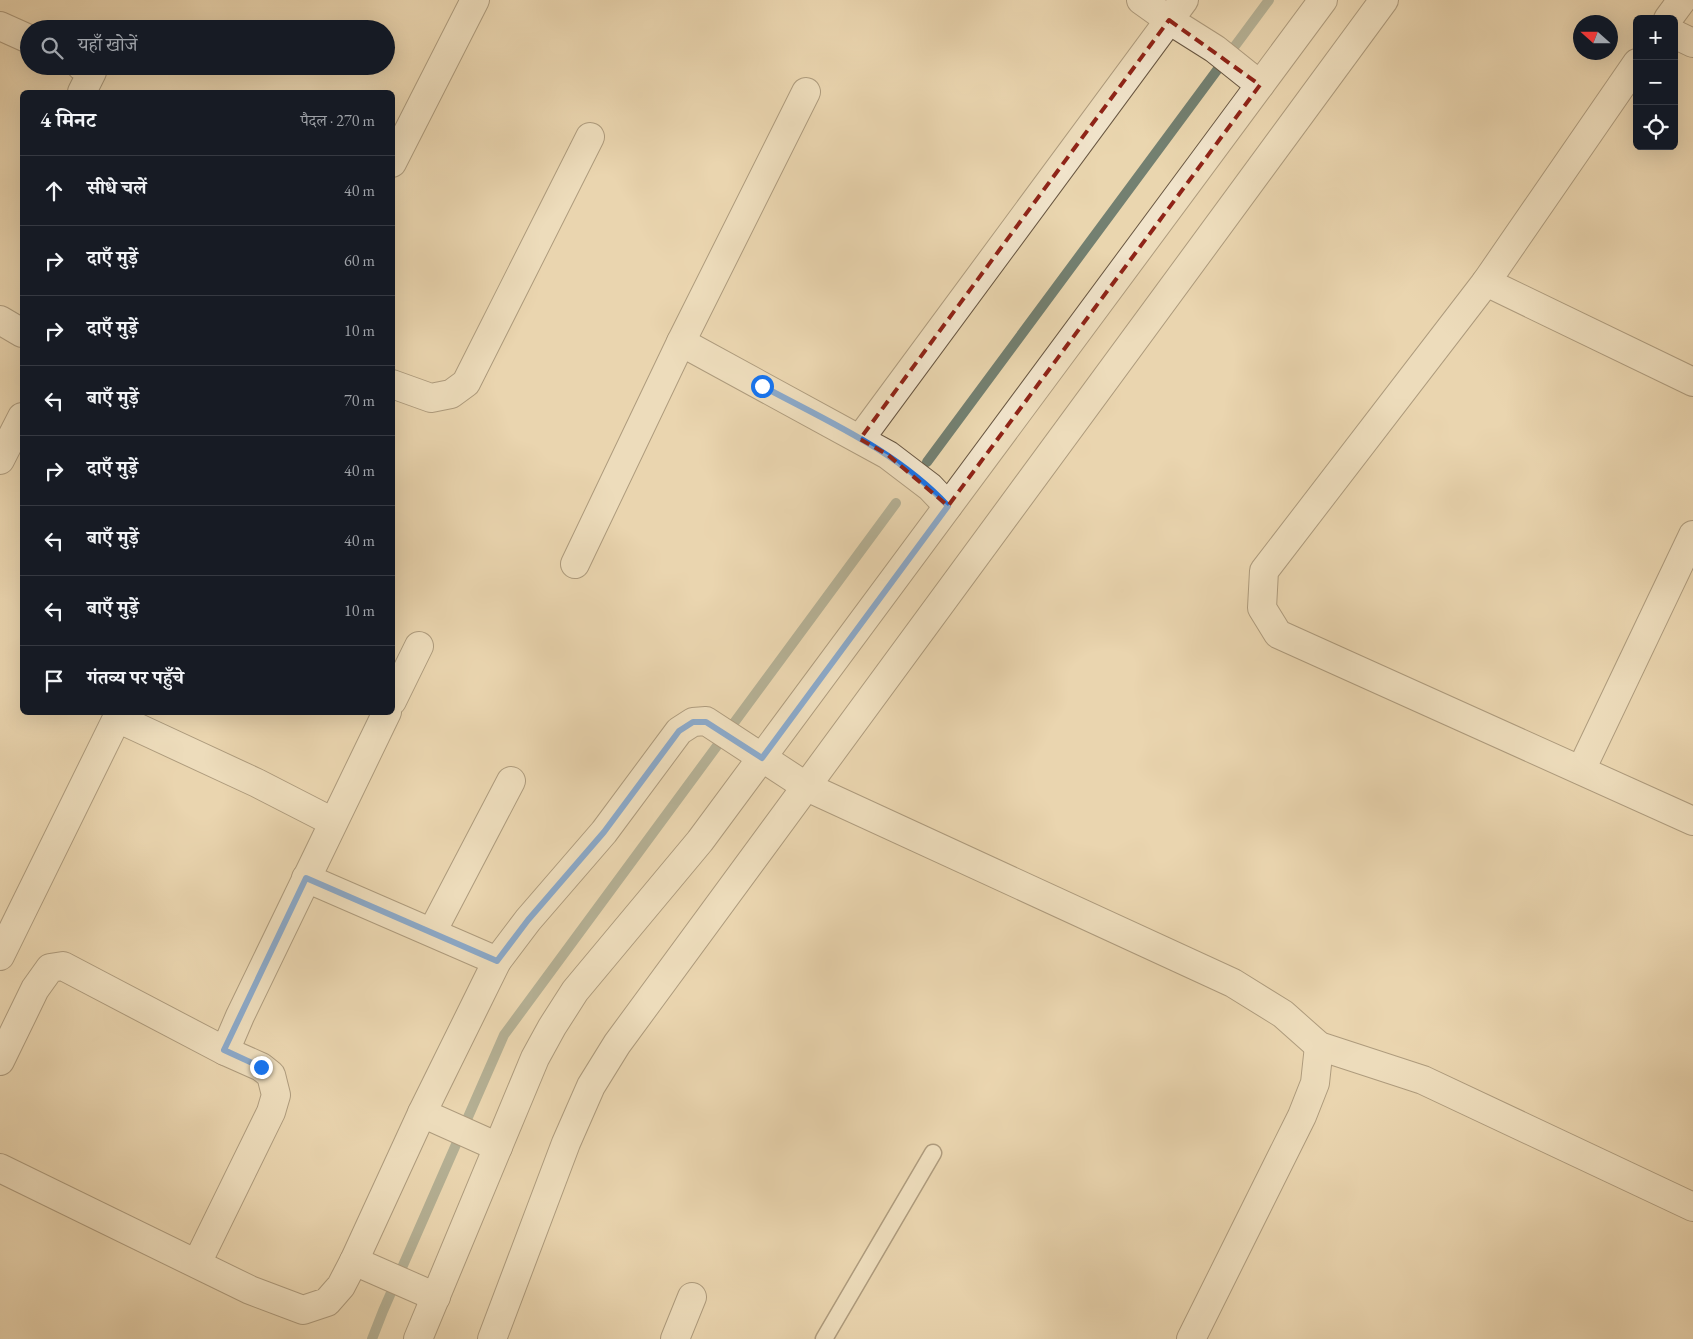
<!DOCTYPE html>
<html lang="hi">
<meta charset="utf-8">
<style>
:root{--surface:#171b24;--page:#20242c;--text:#f1f3f6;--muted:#9ea1a6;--line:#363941}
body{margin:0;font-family:"EB Garamond","Noto Serif Devanagari",serif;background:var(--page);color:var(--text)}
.controls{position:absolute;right:15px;top:15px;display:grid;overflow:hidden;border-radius:8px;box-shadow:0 5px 20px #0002}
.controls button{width:45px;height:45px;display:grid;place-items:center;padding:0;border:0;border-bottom:1px solid var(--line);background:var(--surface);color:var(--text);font:25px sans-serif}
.compass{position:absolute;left:1573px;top:15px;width:45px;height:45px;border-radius:50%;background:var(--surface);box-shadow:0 5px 20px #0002;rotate:291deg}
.stop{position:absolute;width:15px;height:15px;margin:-11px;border:4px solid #1a73e8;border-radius:50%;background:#fff}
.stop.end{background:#1a73e8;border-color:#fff;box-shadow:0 1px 5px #0008}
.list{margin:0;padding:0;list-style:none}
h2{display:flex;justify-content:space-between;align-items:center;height:65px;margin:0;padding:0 20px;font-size:21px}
h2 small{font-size:16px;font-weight:400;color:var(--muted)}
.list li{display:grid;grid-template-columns:32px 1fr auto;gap:15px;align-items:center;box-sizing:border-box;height:70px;padding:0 20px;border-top:1px solid var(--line)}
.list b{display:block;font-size:19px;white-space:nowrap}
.list em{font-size:16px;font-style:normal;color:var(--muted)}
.icon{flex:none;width:28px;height:28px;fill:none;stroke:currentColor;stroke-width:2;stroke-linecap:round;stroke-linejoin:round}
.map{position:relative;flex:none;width:1693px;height:1339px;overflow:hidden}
.search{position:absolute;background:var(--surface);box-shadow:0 5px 20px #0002;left:20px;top:20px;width:375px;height:55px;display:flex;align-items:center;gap:12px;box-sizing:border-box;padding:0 18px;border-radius:28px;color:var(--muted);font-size:19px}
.panel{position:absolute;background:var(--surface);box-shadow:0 5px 20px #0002;left:20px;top:90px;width:375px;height:625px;border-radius:8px}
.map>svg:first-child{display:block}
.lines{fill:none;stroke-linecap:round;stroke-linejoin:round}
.stream{stroke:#738071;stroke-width:10}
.service-casing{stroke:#685641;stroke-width:19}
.minor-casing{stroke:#685641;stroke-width:30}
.tertiary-casing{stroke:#685641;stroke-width:30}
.service{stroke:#f1e4cb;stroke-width:16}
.minor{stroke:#f1e4cb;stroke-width:28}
.tertiary{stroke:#f1e4cb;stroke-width:28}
.route{stroke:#1a73e8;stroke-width:6}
.marked{fill:none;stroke:#8f2418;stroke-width:4;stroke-dasharray:10 6;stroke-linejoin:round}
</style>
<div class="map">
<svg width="1693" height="1339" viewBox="0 0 1693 1339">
<rect width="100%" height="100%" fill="#ead6af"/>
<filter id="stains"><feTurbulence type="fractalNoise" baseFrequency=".004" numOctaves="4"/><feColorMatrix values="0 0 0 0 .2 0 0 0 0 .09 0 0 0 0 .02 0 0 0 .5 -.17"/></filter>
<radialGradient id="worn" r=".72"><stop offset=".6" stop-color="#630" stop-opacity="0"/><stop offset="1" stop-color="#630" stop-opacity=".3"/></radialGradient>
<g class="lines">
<g class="stream">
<path d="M927 462 1269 0"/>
<path d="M372 1339 383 1311 504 1035 896 503"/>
</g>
<g class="service-casing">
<path id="service" d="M824 1339 933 1153"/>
</g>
<g class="minor-casing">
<g id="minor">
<path d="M1141 0 1169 20 1215 49 1260 85"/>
<path d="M1668 19 1682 0"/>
<path d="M0 26 29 39"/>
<path d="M1674 34 1693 43"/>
<path d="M1637 63 1486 282 1264 571 1262 608 1278 634 1693 821"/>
<path d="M81 66 92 72 82 92"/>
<path d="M392 163 475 0"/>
<path d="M1486 282 1693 382"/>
<path d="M0 320 22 333"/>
<path d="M681 342 806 92"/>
<path d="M392 384 431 398 451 394 466 383 590 137"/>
<path d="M860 439 1184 0"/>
<path d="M0 460 22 417"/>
<path d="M575 564 681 342 888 455 930 487 948 506"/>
<path d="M392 701 419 646"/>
<path d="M117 718 257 783 333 822"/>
<path d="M1581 770 1693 535"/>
<path d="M306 878 497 961"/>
<path d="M432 932 511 781"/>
<path d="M0 956 120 712"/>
<path d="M225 1051 240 1016 387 712"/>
<path d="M0 1061 35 989 50 968 63 966 225 1051 261 1067 271 1075 276 1095 271 1112 197 1263"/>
<path d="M422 1113 498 1147"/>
<path d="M0 1168 250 1290 303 1310 327 1302 341 1286 354 1261 422 1113 497 961 528 920 604 832 679 731 693 722 706 721 807 787 1233 983 1283 1014 1319 1046 1423 1080 1693 1207"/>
<path d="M354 1261 436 1297"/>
<path d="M492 1339 566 1143 591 1086 617 1044 1384 0"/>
<path d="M675 1339 692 1297"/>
<path d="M1191 1339 1302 1116 1315 1083 1319 1046"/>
</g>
</g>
<g class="tertiary-casing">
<path id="tertiary" d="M418 1339 535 1058 552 1027 575 991 700 841 1323 0"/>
</g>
<use href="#service" class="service"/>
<use href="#minor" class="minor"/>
<use href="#tertiary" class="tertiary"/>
</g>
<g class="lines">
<path class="route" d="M261 1067 224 1050 306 878 497 961 528 920 604 832 679 731 693 722H706L762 758 948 506C897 451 827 421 762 386"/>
</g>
<path d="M0 0H1693V1339H0ZM1169 20 1260 85 948 506 888 455 860 439Z" fill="#ead6af" fill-opacity=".55" fill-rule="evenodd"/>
<path class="marked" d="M1169 20 1260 85 948 506 888 455 860 439Z"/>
<rect width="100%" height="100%" filter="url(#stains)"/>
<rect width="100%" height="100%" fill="url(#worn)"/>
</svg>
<div class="controls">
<button>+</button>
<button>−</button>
<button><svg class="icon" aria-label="locate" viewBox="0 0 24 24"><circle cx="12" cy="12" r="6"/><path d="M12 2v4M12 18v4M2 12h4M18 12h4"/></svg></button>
</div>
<svg class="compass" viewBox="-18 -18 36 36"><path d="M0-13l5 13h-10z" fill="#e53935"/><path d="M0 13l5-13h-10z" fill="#9ea1a6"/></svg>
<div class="stop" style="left:762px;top:386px"></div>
<div class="stop end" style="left:261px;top:1067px"></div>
<div class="search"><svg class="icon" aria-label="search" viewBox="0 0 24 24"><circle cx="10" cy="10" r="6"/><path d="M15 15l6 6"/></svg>यहाँ खोजें</div>
<section class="panel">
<h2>4 मिनट<small>पैदल · 270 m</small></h2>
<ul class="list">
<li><svg class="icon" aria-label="ahead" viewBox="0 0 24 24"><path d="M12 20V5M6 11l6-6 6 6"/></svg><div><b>सीधे चलें</b></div><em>40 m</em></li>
<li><svg class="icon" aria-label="right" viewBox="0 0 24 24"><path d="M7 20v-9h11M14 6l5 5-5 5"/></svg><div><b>दाएँ मुड़ें</b></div><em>60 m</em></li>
<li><svg class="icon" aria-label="right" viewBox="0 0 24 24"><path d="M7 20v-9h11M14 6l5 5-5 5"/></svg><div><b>दाएँ मुड़ें</b></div><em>10 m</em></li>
<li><svg class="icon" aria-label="left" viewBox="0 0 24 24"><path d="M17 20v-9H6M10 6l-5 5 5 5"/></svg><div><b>बाएँ मुड़ें</b></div><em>70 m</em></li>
<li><svg class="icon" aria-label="right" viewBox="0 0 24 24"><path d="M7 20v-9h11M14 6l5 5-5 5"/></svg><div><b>दाएँ मुड़ें</b></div><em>40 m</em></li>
<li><svg class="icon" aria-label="left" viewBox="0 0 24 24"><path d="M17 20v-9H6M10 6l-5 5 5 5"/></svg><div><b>बाएँ मुड़ें</b></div><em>40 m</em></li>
<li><svg class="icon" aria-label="left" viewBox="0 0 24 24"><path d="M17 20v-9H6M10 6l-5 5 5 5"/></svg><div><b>बाएँ मुड़ें</b></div><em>10 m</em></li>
<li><svg class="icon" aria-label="arrive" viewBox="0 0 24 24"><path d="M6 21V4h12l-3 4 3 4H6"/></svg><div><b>गंतव्य पर पहुँचे</b></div></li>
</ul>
</section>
</div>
